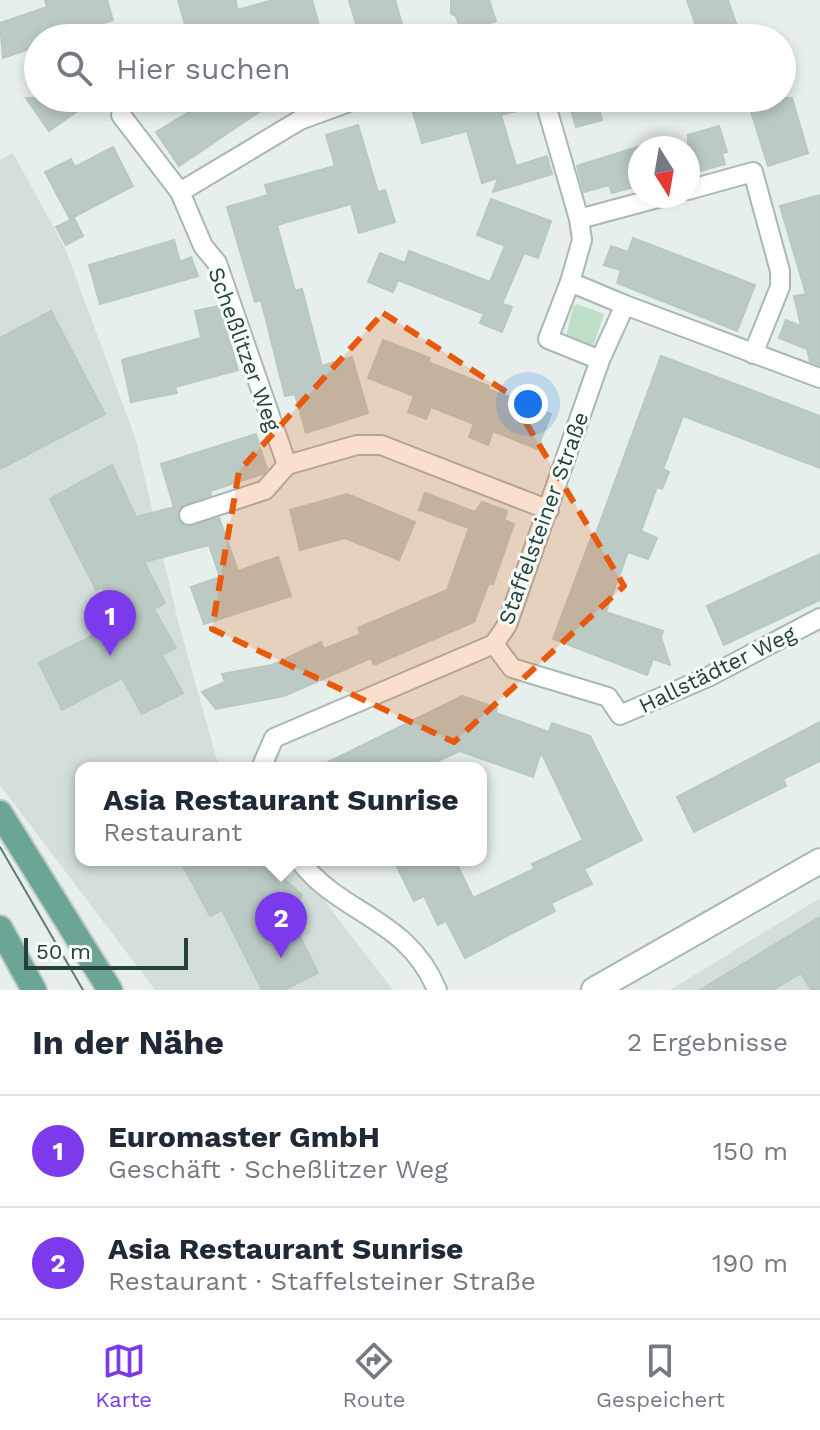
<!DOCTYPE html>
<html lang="de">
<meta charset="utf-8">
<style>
:root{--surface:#fff;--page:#f6f6f7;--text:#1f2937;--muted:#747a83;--line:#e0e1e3;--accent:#7c3aed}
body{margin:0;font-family:"Work Sans",sans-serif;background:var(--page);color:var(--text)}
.compass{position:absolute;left:628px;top:136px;width:72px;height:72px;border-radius:50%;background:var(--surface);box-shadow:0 4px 12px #0003;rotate:169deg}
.scale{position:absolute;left:24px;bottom:20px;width:164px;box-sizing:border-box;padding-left:8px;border:4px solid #24423a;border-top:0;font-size:22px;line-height:28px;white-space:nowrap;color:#24423a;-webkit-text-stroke:6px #f7fbf9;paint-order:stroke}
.you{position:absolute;left:528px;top:404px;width:28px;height:28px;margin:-20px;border:6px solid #fff;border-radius:50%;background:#1a73e8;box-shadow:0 0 0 12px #1a73e833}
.badge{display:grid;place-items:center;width:52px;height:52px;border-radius:50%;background:var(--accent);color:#fff;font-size:26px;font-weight:700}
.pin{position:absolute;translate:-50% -66px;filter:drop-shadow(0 2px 4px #0008)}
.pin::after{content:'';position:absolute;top:42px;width:28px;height:24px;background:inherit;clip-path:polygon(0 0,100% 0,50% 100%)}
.popup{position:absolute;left:75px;top:762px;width:412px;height:104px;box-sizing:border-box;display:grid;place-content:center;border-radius:16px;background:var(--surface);filter:drop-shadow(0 2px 6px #0005);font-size:26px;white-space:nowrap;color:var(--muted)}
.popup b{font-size:30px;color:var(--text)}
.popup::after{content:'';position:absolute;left:50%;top:100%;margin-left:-16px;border:16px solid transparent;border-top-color:var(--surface)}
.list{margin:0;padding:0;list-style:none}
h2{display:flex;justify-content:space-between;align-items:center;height:104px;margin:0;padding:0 32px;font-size:34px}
h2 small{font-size:26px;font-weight:400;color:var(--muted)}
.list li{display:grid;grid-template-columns:52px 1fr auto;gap:24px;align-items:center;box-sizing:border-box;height:112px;padding:0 32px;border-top:2px solid var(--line)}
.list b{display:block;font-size:30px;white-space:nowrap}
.list p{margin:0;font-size:26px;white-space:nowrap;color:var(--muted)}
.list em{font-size:26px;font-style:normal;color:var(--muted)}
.icon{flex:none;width:44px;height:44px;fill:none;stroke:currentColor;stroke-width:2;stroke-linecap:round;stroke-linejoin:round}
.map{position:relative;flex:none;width:820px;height:990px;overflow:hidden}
.search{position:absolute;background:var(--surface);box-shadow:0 4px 12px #0003;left:24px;right:24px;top:24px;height:88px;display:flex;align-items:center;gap:20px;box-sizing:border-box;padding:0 28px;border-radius:44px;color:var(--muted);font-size:30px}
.sheet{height:328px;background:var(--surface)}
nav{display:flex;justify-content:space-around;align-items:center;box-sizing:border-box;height:112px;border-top:2px solid var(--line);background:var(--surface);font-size:22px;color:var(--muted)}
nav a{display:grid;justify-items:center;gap:4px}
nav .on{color:var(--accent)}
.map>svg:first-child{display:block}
.built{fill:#d4dfda}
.green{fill:#bfe0c8}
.building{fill:#bbcac4;stroke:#b8c9c2;stroke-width:2}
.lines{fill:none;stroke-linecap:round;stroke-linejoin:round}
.minor-casing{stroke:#a8b8b2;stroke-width:22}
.tertiary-casing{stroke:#a8b8b2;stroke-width:28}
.primary-casing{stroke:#c2cac8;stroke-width:28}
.minor{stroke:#fff;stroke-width:18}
.tertiary{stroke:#fff;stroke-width:24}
.primary{stroke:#6aa596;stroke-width:24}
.tram{stroke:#5f7d75;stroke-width:2}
.marked{fill:#e8590c;fill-opacity:0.2;stroke:#e8590c;stroke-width:6;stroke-dasharray:16 10;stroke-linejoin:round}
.labels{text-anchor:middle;stroke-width:6;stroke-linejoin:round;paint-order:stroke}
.street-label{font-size:22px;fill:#24423a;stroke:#f7fbf9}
</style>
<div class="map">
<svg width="820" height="990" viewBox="0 0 820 990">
<rect width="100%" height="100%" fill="#e6efeb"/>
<g class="built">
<path d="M13 153 65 248 136 440 178 621 217 760 223 768H81V860H293L393 990H155L0 785V160Z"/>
<path d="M820 898V990H670Z"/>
</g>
<path class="green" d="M577 304 604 314 593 346 566 338 573 307Z"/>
<g class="building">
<path d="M45 0H107L113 20 56 38H38V46L3 58 0 23 47 7Z"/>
<path d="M178 0H236L237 10 273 0H312L319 25 312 27 316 38H189Z"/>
<path d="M349 0H395L406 38H360Z"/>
<path d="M451 0H489L496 21 461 32 456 16 451 14Z"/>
<path d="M687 0H728L741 38H700Z"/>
<path d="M26 98H96L49 131Z"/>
<path d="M212 98H280L179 166 156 132Z"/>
<path d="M450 98H532L534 107 501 115 516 166 547 156 552 174 493 192 498 178 482 183 467 131 422 143 412 109Z"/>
<path d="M762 98H792L808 153 768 166 748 102Z"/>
<path d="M597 102 602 120 576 127 571 110Z"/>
<path d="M358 125 378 192 385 190 395 222 359 233 351 204 277 225 295 291 302 289 322 366 352 357 368 413 306 433 295 394 285 396 261 300 255 302 227 207 268 195 265 185 335 166 326 135Z"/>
<path d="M719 126 727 152 722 153 725 164 697 172 694 162 688 164V135Z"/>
<path d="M640 146V185L612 193 609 185 584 192 577 166Z"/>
<path d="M113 147 133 186 70 219 45 172 71 159 75 167Z"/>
<path d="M820 195V365L810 361 807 349 779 338 786 320 801 326 794 296 806 294 780 206Z"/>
<path d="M491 199 551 221 538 258 524 253 502 304 512 307 502 332 480 323 484 314 398 280 393 292 368 282 380 253 405 263 409 251 490 282 505 246 477 235Z"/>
<path d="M74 218 83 236 66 245 56 227Z"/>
<path d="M633 238 755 285 737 331 617 283 621 270 604 265 611 246 628 252Z"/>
<path d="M174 240 180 262 191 257 198 276 100 304 89 265Z"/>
<path d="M219 306 238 370 175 387 177 393 131 402 122 360 201 338 195 311Z"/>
<path d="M51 311 105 414 0 469V338Z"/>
<path d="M383 340 430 358 428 362 489 386 488 389 551 414 537 449 493 431 488 445 469 437 474 424 431 407 426 419 408 412 414 396 368 378Z"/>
<path d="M661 356 820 416V468L683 416 663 469 669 472 662 489 657 487 641 531 657 538 648 559 628 552 606 612 663 631 661 637 670 665 653 659 647 675 553 639 591 538 594 539Z"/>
<path d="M256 434 267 469 263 474 210 491 211 495 185 504 177 518 187 527 219 518 238 571 278 557 291 596 204 624 191 587 220 577 209 545 144 562 165 603 154 609 176 648 162 655 183 693 142 714 122 678 62 710 39 663 119 622 102 587 96 590 50 499 112 465 136 517 174 507 161 464Z"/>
<path d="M425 493 475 512 482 502 507 511 504 520 514 524 493 584 489 583 474 622 374 665 371 658 284 696 216 709 202 692 225 682 222 674 272 665 321 642 324 649 361 634 358 628 447 590 469 528 419 510Z"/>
<path d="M347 494 415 522 399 560 345 538 300 550 290 510Z"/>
<path d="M820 554V600L724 645 707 606Z"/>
<path d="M462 696 497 708 496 713 549 732 552 723 590 736 642 840 584 869 592 884 551 903 555 911 465 958 446 921 438 925 424 896 414 901 397 867 412 860H455L473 898 534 869 532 864 583 840 541 752 533 777 460 751 422 768H316Z"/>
<path d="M820 722V761L783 779 786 786 694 832 677 797Z"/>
<path d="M180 860H274L283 878 302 895 287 910 318 973 284 990H262L222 910 210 916Z"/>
<path d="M820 917V990H811L801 973 773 990H700Z"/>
</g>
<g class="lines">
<g class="minor-casing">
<g id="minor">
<path d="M544 98 579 219 582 240 570 282"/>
<path d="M121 115 180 192 203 246 217 263 287 465 357 445H381L549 510"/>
<path d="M688 190 753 172 780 271V287L753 354"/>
<path d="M180 192 300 120 360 98"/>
<path d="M579 219 665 196"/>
<path d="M625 305 820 378"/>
<path d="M189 515 265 490 287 465"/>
<path d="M494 644 512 668 608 697 620 715 708 677 820 618"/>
<path d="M261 768 274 738 494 644 507 625 600 360 625 305 570 282 548 339 600 360"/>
<path d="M299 860C342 916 407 917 437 990"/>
</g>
</g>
<g class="tertiary-casing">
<path id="tertiary" d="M594 990 820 861"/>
</g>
<g class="primary-casing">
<g id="primary">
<path d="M0 813 110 990"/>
<path d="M0 928 34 990"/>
</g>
</g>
<use href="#minor" class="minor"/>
<use href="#tertiary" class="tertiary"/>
<use href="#primary" class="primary"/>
<path class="tram" d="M0 847 83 990"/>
</g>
<path class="marked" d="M383 313 508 393 624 586 454 742 212 629 239 471Z"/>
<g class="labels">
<g class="street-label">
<text transform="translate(245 349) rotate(70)" y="8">Scheßlitzer Weg</text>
<text transform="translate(543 518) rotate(-70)" y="8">Staffelsteiner Straße</text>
<text transform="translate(717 669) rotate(-26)" y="8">Hallstädter Weg</text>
</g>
</g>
</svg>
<svg class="compass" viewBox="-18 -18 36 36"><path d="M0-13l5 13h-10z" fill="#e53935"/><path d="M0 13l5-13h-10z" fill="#747a83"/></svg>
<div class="scale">50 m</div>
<div class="you"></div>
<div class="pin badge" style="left:110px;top:656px">1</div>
<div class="pin badge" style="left:281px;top:958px">2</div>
<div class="popup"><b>Asia Restaurant Sunrise</b>Restaurant</div>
<div class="search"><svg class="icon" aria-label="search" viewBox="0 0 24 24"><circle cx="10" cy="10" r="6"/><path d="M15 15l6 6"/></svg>Hier suchen</div>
</div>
<section class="sheet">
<h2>In der Nähe<small>2 Ergebnisse</small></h2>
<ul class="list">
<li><span class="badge">1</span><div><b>Euromaster GmbH</b><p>Geschäft · Scheßlitzer Weg</p></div><em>150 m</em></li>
<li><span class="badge">2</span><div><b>Asia Restaurant Sunrise</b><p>Restaurant · Staffelsteiner Straße</p></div><em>190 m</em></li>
</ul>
</section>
<nav>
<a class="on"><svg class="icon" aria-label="map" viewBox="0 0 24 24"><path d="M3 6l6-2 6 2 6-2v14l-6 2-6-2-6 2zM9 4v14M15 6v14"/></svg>Karte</a>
<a><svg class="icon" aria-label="directions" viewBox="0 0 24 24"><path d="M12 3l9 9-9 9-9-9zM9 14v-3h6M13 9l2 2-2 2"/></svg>Route</a>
<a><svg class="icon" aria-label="saved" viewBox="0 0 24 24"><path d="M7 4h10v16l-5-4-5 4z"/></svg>Gespeichert</a>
</nav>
